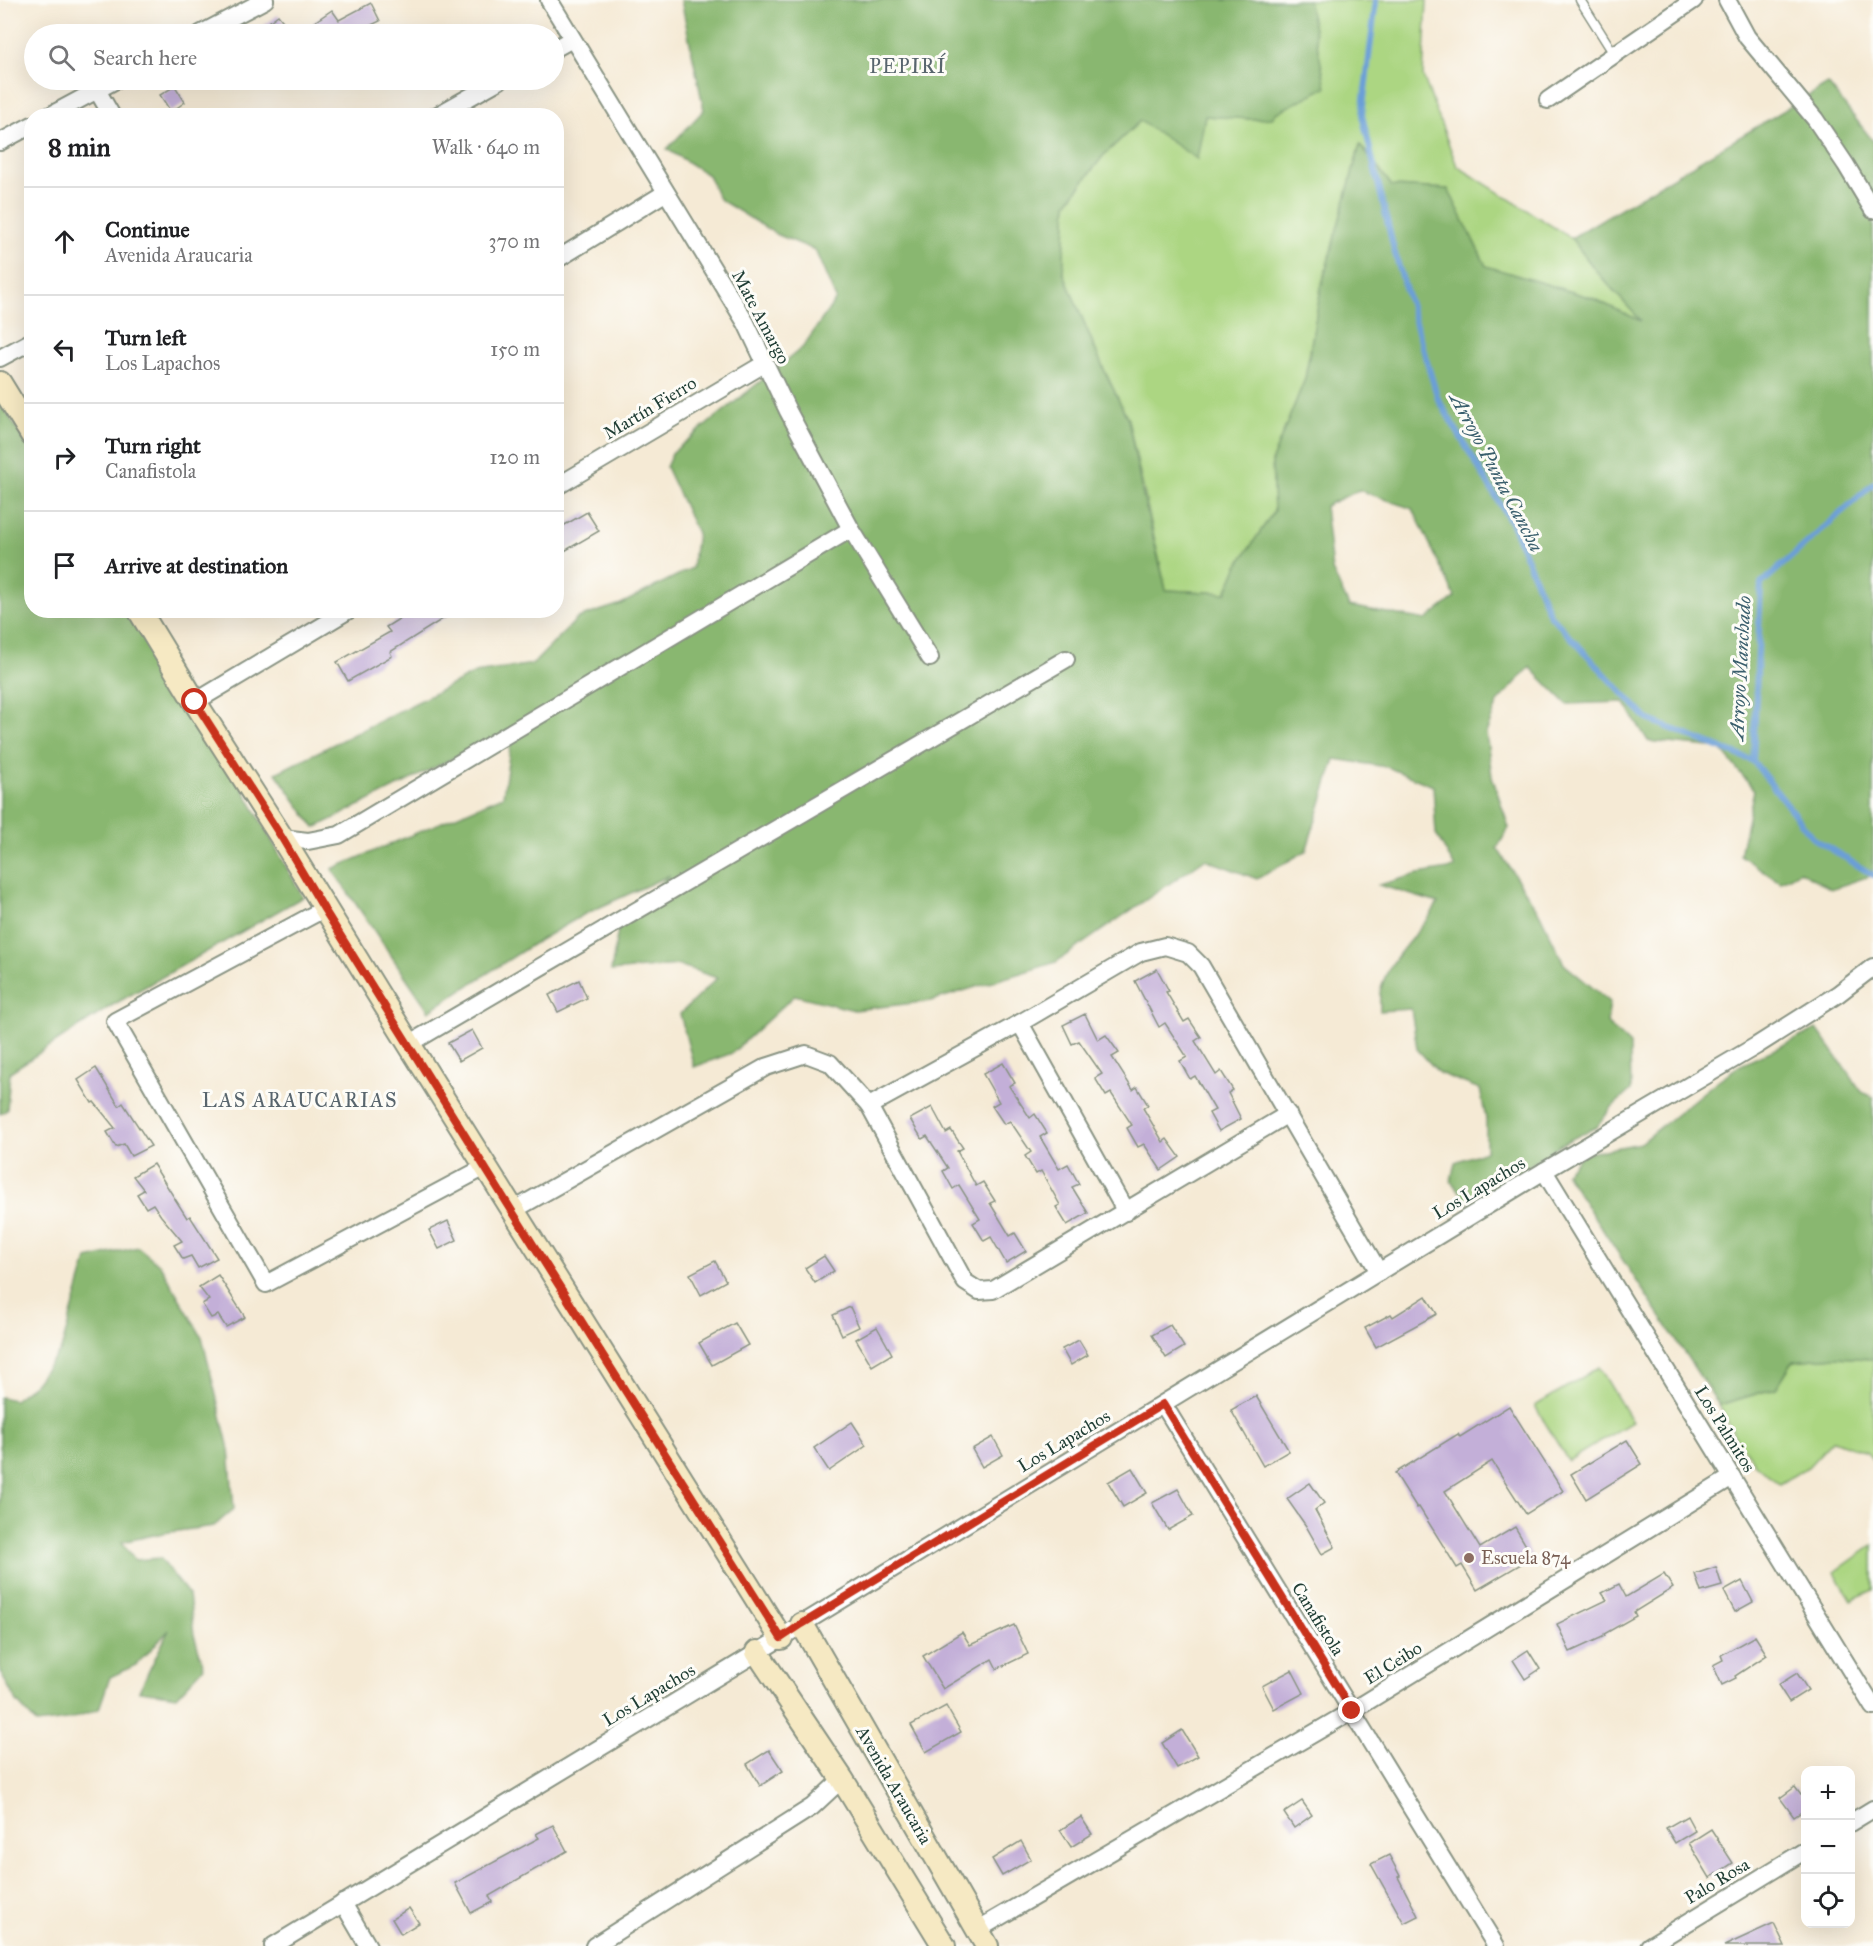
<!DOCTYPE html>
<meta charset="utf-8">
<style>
:root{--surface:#fff;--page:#f2f2f2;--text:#202124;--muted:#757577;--line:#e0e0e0}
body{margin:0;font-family:"IM FELL Great Primer",serif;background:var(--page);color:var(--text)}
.controls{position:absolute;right:18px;bottom:18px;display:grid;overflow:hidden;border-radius:12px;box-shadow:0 6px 24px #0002}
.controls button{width:54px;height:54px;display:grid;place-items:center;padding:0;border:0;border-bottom:2px solid var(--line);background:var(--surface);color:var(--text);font:30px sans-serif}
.stop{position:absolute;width:18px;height:18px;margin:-14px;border:4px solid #c8321e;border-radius:50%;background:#fff}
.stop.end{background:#c8321e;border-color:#fff;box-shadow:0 2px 6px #0008}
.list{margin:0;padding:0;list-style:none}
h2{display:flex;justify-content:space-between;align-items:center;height:78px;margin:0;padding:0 24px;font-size:26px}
h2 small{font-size:20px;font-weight:400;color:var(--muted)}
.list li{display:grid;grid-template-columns:39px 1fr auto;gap:18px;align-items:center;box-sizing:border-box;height:108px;padding:0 24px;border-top:2px solid var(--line)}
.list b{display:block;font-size:22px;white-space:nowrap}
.list p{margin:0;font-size:20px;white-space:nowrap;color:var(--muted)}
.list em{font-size:20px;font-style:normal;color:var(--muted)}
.icon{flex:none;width:33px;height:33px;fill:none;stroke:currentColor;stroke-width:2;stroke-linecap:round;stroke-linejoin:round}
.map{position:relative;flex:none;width:1873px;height:1946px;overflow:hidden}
.search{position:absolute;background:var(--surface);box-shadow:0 6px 24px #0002;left:24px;top:24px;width:540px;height:66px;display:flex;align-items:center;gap:15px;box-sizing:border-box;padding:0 21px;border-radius:33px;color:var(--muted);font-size:22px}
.panel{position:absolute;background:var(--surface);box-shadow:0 6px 24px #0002;left:24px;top:108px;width:540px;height:510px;border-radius:24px}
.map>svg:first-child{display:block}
.green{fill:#acd682;stroke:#668a5b;stroke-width:1.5}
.forest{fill:#89b770;stroke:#547a52;stroke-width:1.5;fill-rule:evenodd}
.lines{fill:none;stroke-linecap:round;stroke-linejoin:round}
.stream{stroke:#6b9fd7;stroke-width:6}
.building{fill:#c3afd8}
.lane-casing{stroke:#8a9484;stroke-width:11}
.street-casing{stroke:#8a9484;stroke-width:20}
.secondary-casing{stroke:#8a9484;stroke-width:26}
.lane{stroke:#fff;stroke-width:8}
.street{stroke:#fff;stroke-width:16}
.secondary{stroke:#f6e9c3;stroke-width:22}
.route{stroke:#c8321e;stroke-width:8}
.education-dot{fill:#8d6e63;stroke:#fdfcf7;stroke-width:2}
.labels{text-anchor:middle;stroke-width:6;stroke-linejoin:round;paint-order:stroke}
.street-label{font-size:18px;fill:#1f3d34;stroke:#fdfcf7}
.education-label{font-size:18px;fill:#785e54;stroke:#fdfcf7;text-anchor:start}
.neighbourhood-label{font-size:20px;letter-spacing:1.5px;fill:#58656d;stroke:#fdfcf7}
.water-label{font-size:20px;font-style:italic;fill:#3a5f6d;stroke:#fdfcf7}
</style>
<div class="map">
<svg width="1873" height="1946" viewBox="0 0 1873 1946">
<rect width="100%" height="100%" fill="#fdfcf7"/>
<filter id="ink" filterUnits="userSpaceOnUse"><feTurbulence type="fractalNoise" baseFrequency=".0167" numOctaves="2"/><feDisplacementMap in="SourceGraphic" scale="12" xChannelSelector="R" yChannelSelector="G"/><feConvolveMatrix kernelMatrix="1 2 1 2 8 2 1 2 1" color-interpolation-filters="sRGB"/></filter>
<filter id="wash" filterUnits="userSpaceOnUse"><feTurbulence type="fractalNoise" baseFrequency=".008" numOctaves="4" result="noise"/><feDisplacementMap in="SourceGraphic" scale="24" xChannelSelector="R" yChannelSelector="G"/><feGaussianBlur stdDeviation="1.35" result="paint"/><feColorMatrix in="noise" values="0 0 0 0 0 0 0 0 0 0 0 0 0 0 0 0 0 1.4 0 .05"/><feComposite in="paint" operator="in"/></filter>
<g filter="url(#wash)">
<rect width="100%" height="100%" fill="#f5ead5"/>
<g class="green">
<path d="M1308 0H1427L1423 76 1457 166 1571 238 1596 271 1642 322 1592 298 1486 266 1448 189 1392 186 1360 145 1321 288 1305 379 1272 460 1274 511 1238 565 1226 593 1166 590 1128 420 1101 363 1063 272 1067 203 1103 156 1140 121 1205 116 1251 119 1272 118 1276 113 1309 6Z"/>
<path d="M1835 1357 1873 1359V1460L1867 1453 1833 1440 1808 1467 1779 1484 1755 1464 1734 1435 1719 1405 1776 1388 1793 1361Z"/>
<path d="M1599 1367 1632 1422 1568 1461 1535 1406Z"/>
<path d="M1873 1545V1590L1851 1600 1835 1572Z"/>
</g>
<g class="forest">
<path d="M681 0H1308L1326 87 1276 113 1272 118 1251 119 1205 116 1197 159 1140 121 1103 156 1067 203 1063 272 1101 363 1128 420 1142 491 1166 590 1226 593 1238 565 1274 511 1272 460 1305 379 1321 288 1360 145 1392 186 1448 189 1486 266 1592 298 1641 321 1596 271 1571 238 1828 84 1873 141V875L1831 889 1800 871 1780 882 1740 855 1754 790 1720 748 1648 741 1624 702 1567 704 1530 667 1498 702 1486 733 1492 776 1509 828 1497 848 1540 914 1564 964 1610 1002 1607 1023 1630 1045 1631 1090 1612 1107 1597 1127 1559 1145 1500 1186 1469 1201 1465 1199 1451 1181 1455 1162 1486 1151V1119L1480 1089 1439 1073 1417 1049 1411 1009 1380 1011C1380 1004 1379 995 1381 988 1392 952 1420 935 1438 903L1379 885 1418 874 1455 868 1436 834 1433 786 1387 767 1335 759 1306 851 1257 879 1205 859 1056 962 931 1001 854 1010 795 995 732 1053 694 1067 680 1014 717 978 679 965 611 971 620 918 670 875 583 915 533 944 429 1011 332 869 503 796 513 728 315 828 276 773 475 673 533 664 578 618 621 604 692 568 697 533 666 467 673 452 803 347 836 299 815 250 776 234 719 199 708 175 667 149 704 110ZM1359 490 1413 509 1455 597 1426 620 1349 606 1332 570 1325 506Z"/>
<path d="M0 402 31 451 32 610 135 611 195 702 303 897 111 1006 10 1072 7 1110 0 1114Z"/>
<path d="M1817 1029 1862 1092 1873 1097V1359L1835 1357 1793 1361 1776 1388 1719 1405 1565 1173 1583 1154 1641 1143 1717 1081 1739 1066Z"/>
<path d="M138 1247 160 1265 202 1337 229 1449 234 1509 214 1526 163 1533 122 1542 135 1560 160 1558 189 1595 194 1635 204 1667 177 1696 139 1691 169 1630 136 1665 110 1677 99 1709 67 1720 37 1724 17 1702 0 1672V1397L14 1400 33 1385 61 1350 87 1259Z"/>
</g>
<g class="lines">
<g class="stream">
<path d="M1376 0 1362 115 1394 250 1438 399 1513 526 1550 615 1647 719 1753 761 1813 838 1873 875"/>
<path d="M1753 761 1761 584 1873 484"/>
</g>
</g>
<g id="blocks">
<g class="building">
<path d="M371 3 380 21 353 34H310L318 31 313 23 332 10 339 20Z"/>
<path d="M278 15 293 34H253Z"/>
<path d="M175 86 185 102 171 112 160 95Z"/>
<path d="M587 512 599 531 556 556V530Z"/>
<path d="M413 610H457L390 652 392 656 348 681 337 662 390 632 386 627Z"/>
<path d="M1157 969 1169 991 1166 992 1184 1022 1189 1019 1201 1037 1195 1041 1216 1075 1221 1071 1233 1090 1228 1093 1241 1119 1219 1131 1209 1113 1215 1110 1195 1076 1190 1079 1180 1061 1187 1057 1165 1023 1159 1027 1135 981Z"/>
<path d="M579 980 587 998 558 1012 549 995Z"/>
<path d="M1085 1014 1098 1040 1106 1035 1119 1053 1112 1057 1133 1090 1137 1087 1148 1105 1143 1108 1163 1142 1167 1139 1180 1157 1161 1170 1144 1144 1138 1147 1127 1128 1132 1125 1111 1093 1106 1096 1095 1078 1102 1074 1079 1041 1072 1044 1063 1025Z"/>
<path d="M472 1030 482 1048 459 1061 448 1043Z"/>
<path d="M1003 1063 1015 1083 1009 1086 1030 1118 1035 1114 1047 1133 1040 1137 1059 1169 1068 1164 1079 1184 1072 1187 1088 1213 1067 1225 1056 1207 1060 1205 1041 1171 1036 1174 1025 1156 1031 1152 1010 1121 1004 1124 992 1106 999 1102 983 1074Z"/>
<path d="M96 1068 119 1106 123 1103 151 1146 131 1156 124 1144 116 1147 107 1132 115 1128 94 1102 92 1103 78 1080Z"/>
<path d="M932 1107 946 1133 951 1130 963 1148 957 1151 976 1186 983 1182 995 1201 990 1203 1010 1236 1015 1233 1026 1251 1006 1263 991 1237 984 1241 973 1223 980 1219 959 1185 953 1189 943 1171 948 1168 927 1136 922 1139 910 1119Z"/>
<path d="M153 1164 187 1218 190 1216 217 1258 198 1268 191 1256 183 1259 174 1245 182 1241 161 1216 153 1204 146 1208 137 1194 144 1190 133 1176Z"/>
<path d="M448 1221 457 1240 439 1249 429 1230Z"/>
<path d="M824 1256 834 1271 815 1283 805 1268Z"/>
<path d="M715 1261 726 1281 701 1295 690 1274Z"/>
<path d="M218 1275 245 1317 226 1327 218 1315 211 1318 202 1304 209 1300 199 1287Z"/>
<path d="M1426 1296 1437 1314 1376 1347 1365 1328 1391 1314 1393 1317Z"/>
<path d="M850 1307 859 1327 842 1335 833 1315Z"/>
<path d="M735 1323 748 1345 712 1365 699 1343Z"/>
<path d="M1170 1325 1184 1347 1166 1358 1152 1335Z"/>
<path d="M877 1327 892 1354 872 1366 856 1339Z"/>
<path d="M1079 1340 1088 1355 1071 1365 1062 1349Z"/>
<path d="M1256 1396 1289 1451 1263 1466 1231 1410Z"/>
<path d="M1509 1406 1563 1491 1526 1514 1492 1461 1445 1491 1480 1548 1515 1527 1533 1557 1477 1590 1462 1565 1457 1568 1419 1507 1417 1508 1395 1473 1458 1434 1460 1437Z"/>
<path d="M852 1422 867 1445 829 1471 814 1448Z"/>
<path d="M993 1437 1003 1455 982 1467 972 1449Z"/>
<path d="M1627 1440 1642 1464 1586 1499 1571 1474Z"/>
<path d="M1132 1468 1147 1493 1123 1507 1108 1482Z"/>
<path d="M1310 1483 1324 1503 1315 1510 1335 1547 1322 1554 1306 1526 1287 1499Z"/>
<path d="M1178 1489 1193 1516 1168 1530 1152 1503Z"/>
<path d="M1716 1567 1722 1586 1701 1592 1695 1574Z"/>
<path d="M1664 1574 1673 1588 1634 1612 1636 1616 1604 1634 1605 1636 1570 1652 1557 1624 1607 1600 1602 1593 1619 1584 1626 1597Z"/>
<path d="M1742 1581 1753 1602 1735 1612 1724 1591Z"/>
<path d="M1014 1625 1028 1654 997 1669 992 1659 943 1689 923 1656 962 1632 970 1645Z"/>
<path d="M1755 1636 1767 1655 1735 1676 1736 1678 1722 1685 1713 1665 1723 1660 1721 1655Z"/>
<path d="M1528 1650 1540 1669 1525 1679 1513 1660Z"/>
<path d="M1292 1670 1304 1693 1274 1709 1262 1686Z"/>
<path d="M1797 1673 1808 1690 1789 1702 1778 1685Z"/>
<path d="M946 1706 961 1732 926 1752 911 1725Z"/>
<path d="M1182 1730 1198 1756 1177 1768 1162 1743Z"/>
<path d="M769 1750 783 1771 760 1786 747 1764Z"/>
<path d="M1795 1787 1806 1802V1809L1794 1817 1780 1798Z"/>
<path d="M1302 1801 1312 1815 1294 1828 1284 1813Z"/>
<path d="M1687 1816 1695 1831 1675 1843 1666 1828Z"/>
<path d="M1081 1817 1092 1834 1071 1847 1060 1830Z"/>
<path d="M553 1825 567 1851 489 1896 492 1902 471 1913 455 1883 539 1838 536 1834Z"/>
<path d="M1711 1829 1733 1863 1710 1878 1689 1843Z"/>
<path d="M1021 1841 1031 1859 1002 1876 992 1859Z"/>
<path d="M1389 1855 1400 1876 1398 1877 1418 1916 1404 1923 1371 1864Z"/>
<path d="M409 1908 419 1923 401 1934 392 1919Z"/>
<path d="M1774 1923 1785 1946H1724Z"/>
</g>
</g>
</g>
<g filter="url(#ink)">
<use href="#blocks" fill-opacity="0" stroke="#8a9484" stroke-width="1.5"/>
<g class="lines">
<g class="lane-casing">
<path id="lane" d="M1580 0 1614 54"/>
</g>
<g class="street-casing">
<g id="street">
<path d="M549 0 746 323 788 411 851 529 930 658"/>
<path d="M1727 0 1747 37 1815 119 1846 165 1873 210"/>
<path d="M200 34 265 0"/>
<path d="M554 49 572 39"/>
<path d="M97 90 112 116"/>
<path d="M1548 100 1694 0"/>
<path d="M49 116 116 80"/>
<path d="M436 116 500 80"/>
<path d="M0 142 32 125"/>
<path d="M556 260 665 193"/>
<path d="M0 358 32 341"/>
<path d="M556 487 764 364"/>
<path d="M195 702 349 610"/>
<path d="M282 838 308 841 339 835 851 529"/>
<path d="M324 909 115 1021 266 1284 485 1167"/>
<path d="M1020 1023 1126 1212"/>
<path d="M409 1044 1066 659"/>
<path d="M869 1106 965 1282 979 1291 993 1290 1288 1114"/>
<path d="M1544 1171 1873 1707"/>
<path d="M512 1211 766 1067 806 1054 830 1063 869 1106 1020 1023 1141 952 1165 946 1188 953 1201 966 1379 1272"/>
<path d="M1163 1404 1496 1946"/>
<path d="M1850 1823 1873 1809"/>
<path d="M343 1903 368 1946"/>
<path d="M977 1930 1352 1711 1732 1477"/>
<path d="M273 1946 781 1638 802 1624 1544 1171 1756 1046 1838 994 1873 967"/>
<path d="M594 1946 812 1807 842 1779"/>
<path d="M1649 1946 1806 1850"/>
</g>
</g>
<g class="secondary-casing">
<g id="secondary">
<path d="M0 383 32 435"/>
<path d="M139 610 195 702 282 838 409 1044 781 1638"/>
<path d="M802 1624 987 1946"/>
<path d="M757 1652 842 1779 944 1946"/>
</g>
</g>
<use href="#lane" class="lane"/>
<use href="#street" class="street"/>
<use href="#secondary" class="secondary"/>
</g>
</g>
<g class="lines" filter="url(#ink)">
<path class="route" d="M195 702 282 838 324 909 512 1211 781 1638 802 1624 1163 1404 1352 1711"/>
</g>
<circle class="education-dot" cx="1469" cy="1558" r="6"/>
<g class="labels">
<g class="street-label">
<text transform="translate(761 317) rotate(62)" y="6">Mate Amargo</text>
<text transform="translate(650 408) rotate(-31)" y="6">Martín Fierro</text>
<text transform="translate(1479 1188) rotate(-31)" y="6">Los Lapachos</text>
<text transform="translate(1725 1429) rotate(58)" y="6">Los Palmitos</text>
<text transform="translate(1064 1441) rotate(-31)" y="6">Los Lapachos</text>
<text transform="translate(1318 1619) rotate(58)" y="6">Canafistola</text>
<text transform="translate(1393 1663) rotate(-32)" y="6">El Ceibo</text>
<text transform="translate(649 1695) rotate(-31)" y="6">Los Lapachos</text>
<text transform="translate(894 1785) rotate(60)" y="6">Avenida Araucaria</text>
<text transform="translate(1717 1881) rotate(-31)" y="6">Palo Rosa</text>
</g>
<g class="education-label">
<text x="1481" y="1564">Escuela 874</text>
</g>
<g class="neighbourhood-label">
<text x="908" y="73">PEPIRÍ</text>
<text x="300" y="1107">LAS ARAUCARIAS</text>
</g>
<g class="water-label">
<text transform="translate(1497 472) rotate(62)" y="7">Arroyo Punta Cancha</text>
<text transform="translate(1740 668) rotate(-87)" y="7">Arroyo Manchado</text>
</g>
</g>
</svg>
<div class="controls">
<button>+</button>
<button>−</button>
<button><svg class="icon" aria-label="locate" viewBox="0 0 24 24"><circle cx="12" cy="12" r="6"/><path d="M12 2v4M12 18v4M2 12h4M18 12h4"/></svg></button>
</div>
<div class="stop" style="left:195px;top:702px"></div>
<div class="stop end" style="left:1352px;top:1711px"></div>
<div class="search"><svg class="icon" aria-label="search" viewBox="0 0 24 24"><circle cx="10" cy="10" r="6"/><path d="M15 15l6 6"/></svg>Search here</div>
<section class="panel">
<h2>8 min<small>Walk · 640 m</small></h2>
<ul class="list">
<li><svg class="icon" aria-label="ahead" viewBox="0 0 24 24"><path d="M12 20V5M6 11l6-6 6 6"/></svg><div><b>Continue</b><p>Avenida Araucaria</p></div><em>370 m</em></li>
<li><svg class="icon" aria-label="left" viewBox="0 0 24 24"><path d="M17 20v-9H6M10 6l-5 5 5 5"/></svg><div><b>Turn left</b><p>Los Lapachos</p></div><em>150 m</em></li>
<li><svg class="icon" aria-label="right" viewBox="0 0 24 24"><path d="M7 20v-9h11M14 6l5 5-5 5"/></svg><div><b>Turn right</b><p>Canafistola</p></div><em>120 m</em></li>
<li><svg class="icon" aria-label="arrive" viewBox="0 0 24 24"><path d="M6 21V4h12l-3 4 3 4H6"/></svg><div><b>Arrive at destination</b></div></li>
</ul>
</section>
</div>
